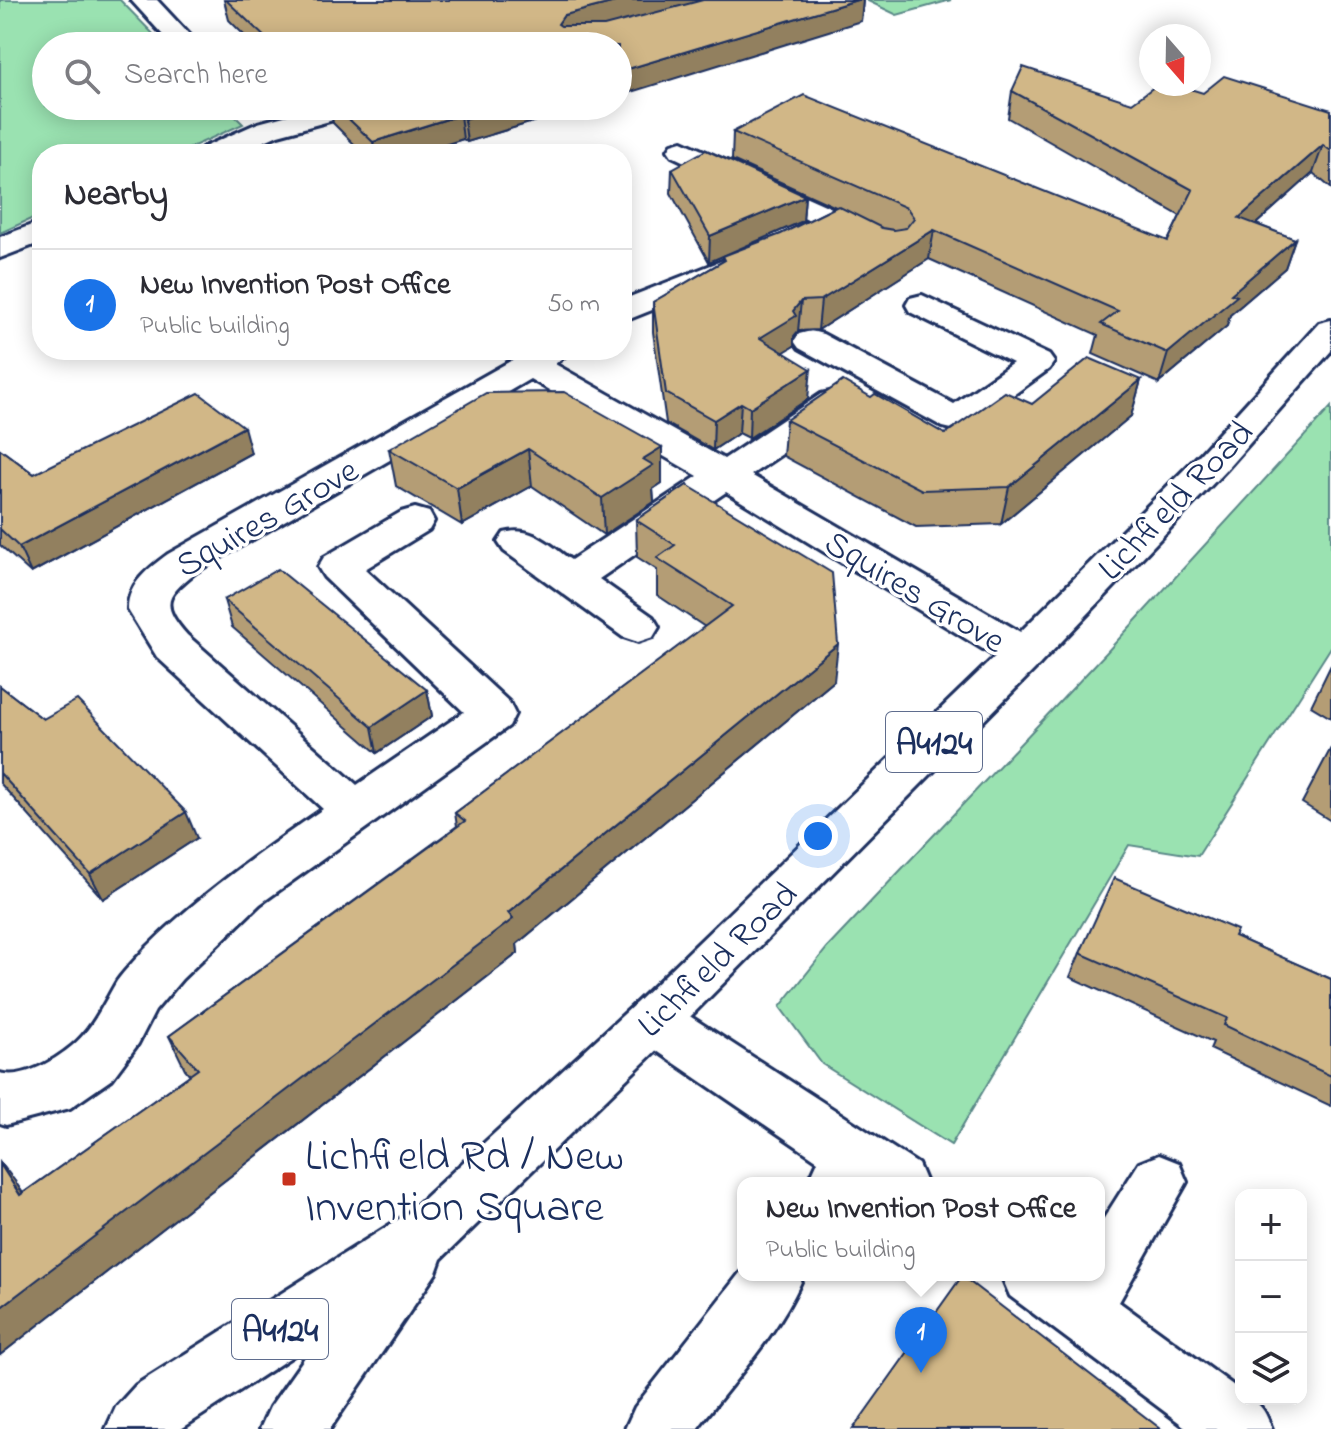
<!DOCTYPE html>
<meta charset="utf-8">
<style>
:root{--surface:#fff;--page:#f7f7f7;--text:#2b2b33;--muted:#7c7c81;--line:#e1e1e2;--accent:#1a73e8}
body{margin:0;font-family:"Indie Flower",sans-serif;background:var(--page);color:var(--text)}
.controls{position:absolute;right:24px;bottom:24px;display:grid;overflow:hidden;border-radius:16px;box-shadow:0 4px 20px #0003}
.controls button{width:72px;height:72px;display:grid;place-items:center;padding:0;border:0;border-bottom:2px solid var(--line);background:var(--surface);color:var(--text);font:40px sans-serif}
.compass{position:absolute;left:1139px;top:24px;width:72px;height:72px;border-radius:50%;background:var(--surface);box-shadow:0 4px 20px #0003;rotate:160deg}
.you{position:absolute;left:818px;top:836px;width:28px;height:28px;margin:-20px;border:6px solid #fff;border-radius:50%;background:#1a73e8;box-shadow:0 0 0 12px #1a73e833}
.badge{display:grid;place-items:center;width:52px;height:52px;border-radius:50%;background:var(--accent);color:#fff;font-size:26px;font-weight:700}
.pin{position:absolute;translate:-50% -66px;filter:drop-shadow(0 2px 4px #0008)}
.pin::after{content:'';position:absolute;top:42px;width:28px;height:24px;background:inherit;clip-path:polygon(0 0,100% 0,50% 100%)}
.popup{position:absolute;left:737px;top:1177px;width:368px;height:104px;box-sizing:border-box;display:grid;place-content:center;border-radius:16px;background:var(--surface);filter:drop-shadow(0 2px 6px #0005);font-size:26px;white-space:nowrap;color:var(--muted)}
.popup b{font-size:30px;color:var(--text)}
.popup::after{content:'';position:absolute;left:50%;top:100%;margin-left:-16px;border:16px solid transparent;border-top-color:var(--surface)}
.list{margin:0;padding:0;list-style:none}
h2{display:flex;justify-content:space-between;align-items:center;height:104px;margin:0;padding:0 32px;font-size:34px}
h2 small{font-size:26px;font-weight:400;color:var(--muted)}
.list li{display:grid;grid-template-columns:52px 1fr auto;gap:24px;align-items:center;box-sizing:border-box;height:112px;padding:0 32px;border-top:2px solid var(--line)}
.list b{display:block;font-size:30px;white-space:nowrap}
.list p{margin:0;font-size:26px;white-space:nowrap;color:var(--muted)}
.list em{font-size:26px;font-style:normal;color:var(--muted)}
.icon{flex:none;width:44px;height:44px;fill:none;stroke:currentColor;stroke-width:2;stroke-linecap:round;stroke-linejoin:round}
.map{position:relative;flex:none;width:1331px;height:1429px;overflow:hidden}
.search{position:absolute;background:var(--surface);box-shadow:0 4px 20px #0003;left:32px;top:32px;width:600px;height:88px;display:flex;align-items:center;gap:20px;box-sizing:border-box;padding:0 28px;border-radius:44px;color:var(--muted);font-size:30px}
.panel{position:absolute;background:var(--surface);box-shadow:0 4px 20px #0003;left:32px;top:144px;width:600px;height:216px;border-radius:32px}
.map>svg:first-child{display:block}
.green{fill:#9ae2b1;stroke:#5a8888;stroke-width:2}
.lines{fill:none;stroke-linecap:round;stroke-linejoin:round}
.minor-casing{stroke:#1b2f5e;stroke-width:6}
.major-casing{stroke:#1b2f5e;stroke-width:6}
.minor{fill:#fff;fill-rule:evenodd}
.major{fill:#fff;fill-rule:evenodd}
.wall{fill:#b49d74;stroke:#1b2f5e;stroke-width:2}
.shaded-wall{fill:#92805e;stroke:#1b2f5e;stroke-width:2}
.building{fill:#d1b787;stroke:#1b2f5e;stroke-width:2}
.poi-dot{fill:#c8321e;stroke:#fff;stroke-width:3}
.labels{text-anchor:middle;stroke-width:7;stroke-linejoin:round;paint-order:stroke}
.shield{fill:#fff;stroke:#5f6d8e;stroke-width:2}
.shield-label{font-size:34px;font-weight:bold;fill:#1b2f5e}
.street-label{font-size:36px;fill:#1b2f5e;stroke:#fff}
.near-poi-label{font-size:44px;fill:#1b2f5e;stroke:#fff;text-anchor:start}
</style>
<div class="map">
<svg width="1331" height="1429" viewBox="0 0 1331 1429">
<rect width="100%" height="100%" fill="#fff"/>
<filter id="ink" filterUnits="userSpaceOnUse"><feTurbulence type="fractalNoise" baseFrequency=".0125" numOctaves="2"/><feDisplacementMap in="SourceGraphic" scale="16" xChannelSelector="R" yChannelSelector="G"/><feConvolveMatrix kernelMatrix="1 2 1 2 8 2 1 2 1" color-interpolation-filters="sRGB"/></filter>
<g filter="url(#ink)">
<g class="green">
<path d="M0 0H120L165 46H46V106H225L243 124 176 154H42V214L0 233Z"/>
<path d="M866 0H951L897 15Z"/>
<path d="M1331 407V647L1198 856 1129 845 951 1145 822 1064 780 1007 827 948 1106 653Z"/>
</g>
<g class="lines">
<g class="minor-casing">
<g id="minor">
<path d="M131 0H157L200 46H173Z"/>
<path d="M322 106H367L363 112 278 135 236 154H198L202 148 258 123Z"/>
<path d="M682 141 885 232 890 239 885 246 874 248 863 246 672 156 668 150 672 144Z"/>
<path d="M42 221V242L0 258V237Z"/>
<path d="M734 256 745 259 750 266 745 273 622 322V300Z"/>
<path d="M922 295 1049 355 1054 362 1049 369 969 427 956 430 943 427 799 348 794 341 799 334 811 331 823 334 954 404 1013 363 910 312 906 305 910 298Z"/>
<path d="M530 350H572L555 364 724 459 821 394 834 391 847 394 852 402 847 410 751 475 1039 643 1045 654 1039 665 1024 669 1009 665 726 492 599 579 653 617 659 627 653 637 638 642 623 637 504 551 498 542 504 533C531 525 550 545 571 560L698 476 530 379 196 572C165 597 160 604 187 635L357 785 464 712 324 577 318 567 324 557 401 512 415 508 429 512 434 521 429 530 365 569 509 702 515 714 509 726 260 904 182 979 155 1011 138 1044 112 1079 70 1108 6 1125 0 1123V1073C23 1080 55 1060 72 1046 92 1030 104 1003 117 981 125 970 136 959 145 949 199 895 260 852 323 809L157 657 128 610C127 584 149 568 168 554Z"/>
<path d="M653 997 671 1004 918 1164 926 1183H808L818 1161 635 1036 627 1020 635 1004Z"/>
<path d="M1159 1155 1179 1163 1187 1182 1119 1302 1241 1391V1399C1261 1399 1265 1412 1272 1429H1188L1010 1296 1001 1275H1099V1226L1139 1163Z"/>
<path d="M743 1269V1275H804C780 1332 734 1380 697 1429H625L635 1407Z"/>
</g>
</g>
<g class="major-casing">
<path id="major" d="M1331 320V351L1226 470 1039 665 671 1036 441 1259 436 1273 330 1429H260L270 1407 317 1340 181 1429H106L116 1407 136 1385 407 1214 635 1004 1009 643 1200 454 1319 323Z"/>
</g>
<use href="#minor" class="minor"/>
<use href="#major" class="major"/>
</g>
<g class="wall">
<path d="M224 0H863L861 21 618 46H255L229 20Z"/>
<path d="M1012 91 1132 103 1203 93 1331 110V188L1313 173 1256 224 1295 239 1285 268 1230 315 1227 326 1159 383 1093 354 1098 335 929 259 818 330 798 331 794 336V346L783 352 808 399 749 438 739 433 713 450 666 423 653 332V302L723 261V256L781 234 836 207 732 160 733 132 1168 241 1180 216 1008 118Z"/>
<path d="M330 106H585L467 142 463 139 416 154H364L333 123Z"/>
<path d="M672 169 805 196 803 221 709 262 671 193Z"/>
<path d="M1141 380 1131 416 1001 524 916 527 783 456 786 420 871 397 945 434 1032 404Z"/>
<path d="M662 447V483L653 489 654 502 604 535 532 486 462 525 396 486 389 449Z"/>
<path d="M0 449 34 474 251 453 31 573 0 545Z"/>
<path d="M687 485 834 681 517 944 518 953 0 1355V1162L23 1193 190 1075 185 1069 169 1036 457 826 455 813 705 627 657 595V570L637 557 636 520Z"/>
<path d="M224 600 427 690 432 716 377 753 232 627Z"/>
<path d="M1331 665V718L1311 706Z"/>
<path d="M0 686 197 838 103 899 0 783Z"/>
<path d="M1331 748V821L1302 803Z"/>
<path d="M1234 936 1331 979V1106L1210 1049 1213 1042 1070 977 1080 953Z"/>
</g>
<g class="shaded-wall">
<path d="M623 0H706L565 38 558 24 564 15Z"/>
<path d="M857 0H863L861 21 618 96V72Z"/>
<path d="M506 106H585L467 142 464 119Z"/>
<path d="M460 115 463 139 416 154H375L373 142Z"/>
<path d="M1323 145 1313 173 1230 247 1239 218Z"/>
<path d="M805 196 803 221 709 262 710 236Z"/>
<path d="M934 230 929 259 818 330 821 300Z"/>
<path d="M1295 239 1285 268 1230 315 1227 326 1159 383 1168 353 1231 294Z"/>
<path d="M801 301 798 331 794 336V346L758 368 760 338 793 311Z"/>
<path d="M811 369 808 399 749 438 750 408Z"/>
<path d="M1141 380 1131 416 1001 524 1009 487Z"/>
<path d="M741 403 739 433 713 450 714 420Z"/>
<path d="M244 427 251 453 31 573 19 547Z"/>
<path d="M662 447V483L653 489 654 502 604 535 602 498 643 459Z"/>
<path d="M528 449 532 486 462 525 457 488Z"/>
<path d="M838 644 834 681 517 944 518 953 0 1355V1308L508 913Z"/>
<path d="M427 690 432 716 377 753 372 727Z"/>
<path d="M186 812 197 838 103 899 90 874Z"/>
<path d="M0 1162 15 1181 43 1225 20 1195 0 1164Z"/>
</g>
<g class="building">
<path d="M226 0H623L564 15 558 24 561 26H604L703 0H857L618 72V46H274Z"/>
<path d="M1023 67 1132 103 1158 84H1174L1203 93 1224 76 1331 110V151L1323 145 1239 218 1295 239 1231 294 1237 296 1168 353 1101 324 1118 311 934 230 821 300 801 301 793 311 796 316 760 338 811 369 750 408 741 403 714 420 666 393 653 302 725 260 723 256 781 234 838 206 882 228 894 230 906 228 914 218 907 208 733 132 804 95 1168 241 1193 190 1012 91Z"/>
<path d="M335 106H506L464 119 460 115 373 142Z"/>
<path d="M706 150 805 196 710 236 672 169Z"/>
<path d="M1089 358 1141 380 1009 487 922 490 786 420 843 381 871 397 875 394 945 434 1005 392 1032 404Z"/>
<path d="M564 392 662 447 643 459 653 465 602 498 528 449 457 488 389 449 486 393Z"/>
<path d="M199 393 244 427 19 547 0 529V449L34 474Z"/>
<path d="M687 485 832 573 838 644 508 913 513 919 0 1308V1164L20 1195 198 1069 169 1036 465 821 455 813 732 606 657 558 675 545 636 520Z"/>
<path d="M278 569 427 690 372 727 224 600Z"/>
<path d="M0 686 43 719 77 700 186 812 90 874 0 773Z"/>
<path d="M1114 878 1237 930 1234 936 1331 979V1076L1224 1025 1227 1018 1080 953Z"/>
<path d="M962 1276 1161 1429H853Z"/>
</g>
</g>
<rect class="poi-dot" x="281" y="1171" width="16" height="16" rx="4"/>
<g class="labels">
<g class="shield">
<rect x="886" y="712" width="96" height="60" rx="6"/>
<rect x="232" y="1299" width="96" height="60" rx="6"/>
</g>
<g class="shield-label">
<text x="934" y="754">A4124</text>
<text x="280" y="1341">A4124</text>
</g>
<g class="street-label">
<text transform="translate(1174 499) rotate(-46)" y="13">Lichfield Road</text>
<text transform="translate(266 516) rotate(-30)" y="13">Squires Grove</text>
<text transform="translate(916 590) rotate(31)" y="13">Squires Grove</text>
<text transform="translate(716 958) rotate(-44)" y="13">Lichfield Road</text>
</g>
<g class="near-poi-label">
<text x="305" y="1169">Lichfield Rd / New<tspan x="305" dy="51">Invention Square</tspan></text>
</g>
</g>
</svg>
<div class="controls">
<button>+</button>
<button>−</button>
<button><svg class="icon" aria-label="layers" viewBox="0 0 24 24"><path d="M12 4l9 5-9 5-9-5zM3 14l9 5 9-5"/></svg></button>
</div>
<svg class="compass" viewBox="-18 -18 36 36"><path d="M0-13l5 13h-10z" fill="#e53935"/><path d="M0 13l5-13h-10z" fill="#7c7c81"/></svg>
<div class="you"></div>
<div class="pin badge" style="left:921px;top:1373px">1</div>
<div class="popup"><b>New Invention Post Office</b>Public building</div>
<div class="search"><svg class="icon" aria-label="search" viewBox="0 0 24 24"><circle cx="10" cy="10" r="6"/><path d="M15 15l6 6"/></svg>Search here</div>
<section class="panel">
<h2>Nearby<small></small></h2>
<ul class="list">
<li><span class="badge">1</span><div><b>New Invention Post Office</b><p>Public building</p></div><em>50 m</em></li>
</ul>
</section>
</div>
